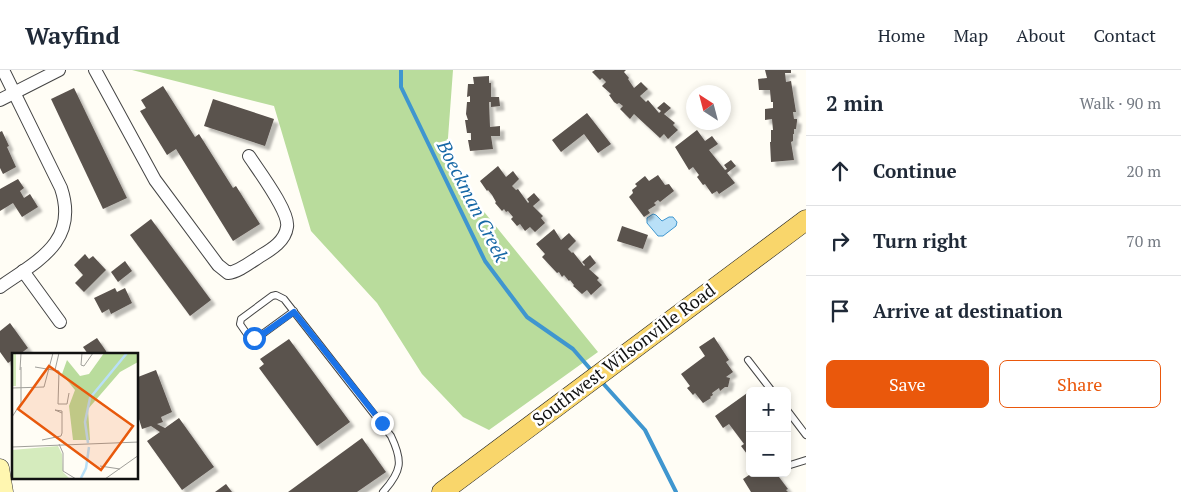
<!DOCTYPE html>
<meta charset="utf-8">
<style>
:root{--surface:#fff;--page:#f6f6f7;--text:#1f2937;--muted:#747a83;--line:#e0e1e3;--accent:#ea580c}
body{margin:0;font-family:"PT Serif",serif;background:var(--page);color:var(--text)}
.controls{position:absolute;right:15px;bottom:15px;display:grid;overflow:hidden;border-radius:8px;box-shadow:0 2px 8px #0003}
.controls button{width:45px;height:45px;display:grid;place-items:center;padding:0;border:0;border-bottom:1px solid var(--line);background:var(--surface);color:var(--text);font:25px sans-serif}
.compass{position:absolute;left:686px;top:15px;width:45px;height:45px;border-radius:50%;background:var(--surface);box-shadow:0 2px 8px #0003;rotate:324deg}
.stop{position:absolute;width:15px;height:15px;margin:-11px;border:4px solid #1a73e8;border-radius:50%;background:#fff}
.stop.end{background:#1a73e8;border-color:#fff;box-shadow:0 1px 5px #0008}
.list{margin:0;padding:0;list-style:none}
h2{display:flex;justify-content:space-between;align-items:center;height:65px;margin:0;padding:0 20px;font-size:21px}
h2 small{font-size:16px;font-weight:400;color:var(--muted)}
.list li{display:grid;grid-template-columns:32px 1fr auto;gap:15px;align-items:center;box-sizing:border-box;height:70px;padding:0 20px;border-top:1px solid var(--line)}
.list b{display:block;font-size:19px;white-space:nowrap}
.list em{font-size:16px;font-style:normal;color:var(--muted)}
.actions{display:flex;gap:10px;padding:15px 20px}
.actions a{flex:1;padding:11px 0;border:1px solid var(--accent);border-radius:8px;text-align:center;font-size:18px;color:var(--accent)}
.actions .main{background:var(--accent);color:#fff}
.icon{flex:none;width:28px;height:28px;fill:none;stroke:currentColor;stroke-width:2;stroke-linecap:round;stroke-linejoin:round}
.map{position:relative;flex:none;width:806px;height:422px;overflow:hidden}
header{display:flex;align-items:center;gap:30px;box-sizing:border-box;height:70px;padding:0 25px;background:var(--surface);border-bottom:1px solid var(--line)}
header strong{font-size:24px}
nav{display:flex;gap:28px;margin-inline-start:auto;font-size:18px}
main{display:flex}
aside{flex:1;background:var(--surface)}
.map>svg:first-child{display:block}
.forest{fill:#b9dc9c}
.water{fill:#b9e0f7;stroke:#3f96cf}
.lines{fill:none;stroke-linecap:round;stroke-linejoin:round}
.stream{stroke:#3f96cf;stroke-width:4}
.building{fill:#5a524d;filter:url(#shadow)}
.lane-casing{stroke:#444;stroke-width:8}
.street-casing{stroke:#444;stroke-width:14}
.secondary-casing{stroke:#333;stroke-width:19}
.primary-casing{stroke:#222;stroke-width:21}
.lane{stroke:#fff;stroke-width:6}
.street{stroke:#fff;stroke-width:12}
.secondary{stroke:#fff6b0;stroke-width:18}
.primary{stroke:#f9d66b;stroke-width:20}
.route{stroke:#1a73e8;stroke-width:6}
.labels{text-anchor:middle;stroke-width:5;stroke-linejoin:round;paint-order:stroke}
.street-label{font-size:18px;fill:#111;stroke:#fff}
.water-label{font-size:19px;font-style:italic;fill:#1768a6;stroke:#fff}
.inset-river{fill:none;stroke:#b9e0f7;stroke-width:2.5}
.inset-road{fill:none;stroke:#a09f9a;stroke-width:1}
.view{fill:#e8590c;fill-opacity:0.15;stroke:#e8590c;stroke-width:2.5}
.inset-edge{fill:none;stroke:#111;stroke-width:2.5}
</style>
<header>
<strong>Wayfind</strong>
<nav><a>Home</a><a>Map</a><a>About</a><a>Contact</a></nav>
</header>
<main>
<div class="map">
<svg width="806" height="422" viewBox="0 0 806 422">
<defs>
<filter id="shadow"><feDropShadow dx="4.5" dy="4.5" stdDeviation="1" flood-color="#0004"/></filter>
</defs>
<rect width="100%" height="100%" fill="#fffdf5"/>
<path class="forest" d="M132 0H453L446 95 598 282 489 360 463 347 422 304 377 233 311 161 274 36Z"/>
<path class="water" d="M653 144 656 145 662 151 669 147H673L677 152 676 156 663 166H658L647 153V148Z"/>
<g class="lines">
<g class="stream">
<path d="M401 0V17L485 191 527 247 573 279 592 301"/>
<path d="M600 310 645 360 676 422"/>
</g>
</g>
<g class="building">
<path d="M595 0H626L624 2 629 8 628 9 634 18 641 12 648 19 640 26 646 32 648 30 659 43 661 41 657 38 664 32 671 38 664 44 675 53 673 55 678 60 668 69 664 64 660 68 634 44 630 49 620 39 623 36 619 33 617 34 614 32 609 25 611 24 602 16 606 12 602 8 600 10 592 2Z"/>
<path d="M765 0H791V3H785L786 12 791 11 796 42H793L794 49H797V51L796 59H794V64H793V71L791 72 794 90 771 92 770 72H771V60H773L772 49 765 50V39L773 38V32H771L770 20H759L758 9 767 8Z"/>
<path d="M489 6V13H491V27H499L500 36 491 37V32H489L490 57 500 56V66H491L493 79 470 81 468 70H471V63H467L465 50H468L466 44 467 32H470V26L467 27 468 14H474L473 7Z"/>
<path d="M163 16 195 67 199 64 233 118 236 116 260 154 233 171 176 79 167 85 140 41 146 38 141 30Z"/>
<path d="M74 18 127 128 103 139 51 29Z"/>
<path d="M213 29 274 49 265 76 204 56Z"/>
<path d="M587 43 611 74 598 83 584 64 561 82 552 70Z"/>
<path d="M697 60 705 71 712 66 718 74 709 80 725 100 727 99 724 95 731 90 736 96 727 103 735 113 719 124 717 121 712 124 705 114 703 115 697 107 699 105 693 97 689 100 675 77Z"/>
<path d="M2 61 9 76 7 77 16 97 3 104 0 98V62Z"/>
<path d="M498 96 506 107 513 101 519 109 512 116 516 120 518 119 528 133 529 132 527 129 534 123 540 130 533 136 543 146 541 148 545 153 535 162 530 157 525 161 520 154 517 156 511 149 513 147 508 141 506 142 504 139 502 141 495 133 496 132 492 125 488 120 487 121 480 111Z"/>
<path d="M658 105 665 115 669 114 674 121 660 132 658 130 654 133 656 135 648 140 650 143 644 147 629 127 633 123 632 120 637 116 635 114 645 106 649 111Z"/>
<path d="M18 109 24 118 20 121 24 128 30 124 38 137 22 147 13 133 0 141V119Z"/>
<path d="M151 149 211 230 190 246 130 165Z"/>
<path d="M622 156 648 165 643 179 617 171Z"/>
<path d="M554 159 561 170 569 163 576 171 568 179 572 183 573 182 584 196 585 195 582 192 590 185 596 193 589 199 599 208 597 210 602 215 591 225 587 220 582 224 573 216 574 215 570 210 569 211 564 205 562 207 559 202 557 203 542 187 545 184 536 174Z"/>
<path d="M85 184 89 189 93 186 106 200 84 222 75 213 83 205 74 195Z"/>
<path d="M125 191 132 201 118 212 111 202Z"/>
<path d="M115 218 117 222 125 218 132 233 111 244 109 239 102 243 94 228Z"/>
<path d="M10 253 28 278 20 284H14V289L8 293 0 282V261Z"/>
<path d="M714 267 729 290 726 292 733 302 726 307 730 308 728 317H725L720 321 719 318 712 323 713 325 710 327 711 328 703 333 695 323 693 325 687 318 690 316 681 304 705 286 699 277Z"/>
<path d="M97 268 106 281 107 284H88L83 277Z"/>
<path d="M289 269 350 352 317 376 259 298 264 294 260 289Z"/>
<path d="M156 300 172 342 161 347 163 352 157 354 165 358 179 348 214 397 182 420 147 371 160 362 151 356 142 359 138 346V307Z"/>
<path d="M750 321V382L747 384 741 376 744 374 729 354 723 358 715 346Z"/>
<path d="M362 368 386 402 357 422H288Z"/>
<path d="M752 403H776L788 419 786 420 788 422H751L743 409Z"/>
<path d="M226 414 232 422H215Z"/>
</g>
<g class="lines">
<g class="lane-casing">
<g id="lane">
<path d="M294 241 257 268 249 267 240 254 241 249 272 226 276 225 284 229 391 366C403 391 402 401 383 422"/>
<path d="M748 290 772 321"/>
<path d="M787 340 806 365"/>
<path d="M787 396 806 390"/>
</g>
</g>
<g class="street-casing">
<g id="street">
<path d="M95 0 155 110 218 195 228 203C239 202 252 191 262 185 272 179 285 171 287 157 290 142 258 100 249 86"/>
<path d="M0 30 59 0"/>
<path d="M23 201 60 252"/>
<path d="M0 217C37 191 79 172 61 118L3 0"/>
</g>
</g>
<g class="secondary-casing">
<path id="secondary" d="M0 398 4 422"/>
</g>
<g class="primary-casing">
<path id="primary" d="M442 422 806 150"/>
</g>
<use href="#lane" class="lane"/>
<use href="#street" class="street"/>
<use href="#secondary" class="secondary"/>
<use href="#primary" class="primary"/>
</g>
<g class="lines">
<path class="route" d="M254 268H257L294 242 382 353"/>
</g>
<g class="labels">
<g class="street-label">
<text transform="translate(624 285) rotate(-37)" y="6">Southwest Wilsonville Road</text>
</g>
<g class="water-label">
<text transform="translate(473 131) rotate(63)" y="7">Boeckman Creek</text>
</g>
</g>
<g transform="translate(12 283)">
<rect width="126" height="126" fill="#fffdf5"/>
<path d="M0 0H4V33H0ZM46 93 50 101 51 119 58 126H0V97Z" fill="#d5ebbd"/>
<path d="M92 0H126V9L108 19 76 56 78 87H61L57 53 63 37 50 21 55 7 68 23 77 21Z" fill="#b9dc9c"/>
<path class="inset-river" d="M76 90 73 69 78 45 115 0M69 125 74 115 77 94"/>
<path class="inset-road" d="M70 0 69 12 72 13 81 0M23 14 47 18 46 51H55L57 40M8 17 9 0M43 17 47 0M0 35 32 34 41 0M0 64 9 50V14M30 87 49 83 50 80V58L43 57 50 60M47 91 51 100V118L64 126M0 94 127 89M88 113 108 116M65 126H88M93 126 127 102"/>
<path class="view" d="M37 13 121 73 89 117 6 56Z"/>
<rect width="126" height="126" class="inset-edge"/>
</g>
</svg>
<div class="controls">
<button>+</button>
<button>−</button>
</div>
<svg class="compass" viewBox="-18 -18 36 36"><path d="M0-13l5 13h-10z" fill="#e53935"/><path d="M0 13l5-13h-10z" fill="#747a83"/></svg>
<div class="stop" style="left:254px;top:268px"></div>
<div class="stop end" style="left:382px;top:353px"></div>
</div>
<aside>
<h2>2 min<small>Walk · 90 m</small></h2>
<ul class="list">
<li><svg class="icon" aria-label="ahead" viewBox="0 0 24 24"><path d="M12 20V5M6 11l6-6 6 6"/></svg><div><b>Continue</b></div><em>20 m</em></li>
<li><svg class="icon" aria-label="right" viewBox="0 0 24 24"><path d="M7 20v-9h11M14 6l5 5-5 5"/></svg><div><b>Turn right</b></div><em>70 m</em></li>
<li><svg class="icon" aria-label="arrive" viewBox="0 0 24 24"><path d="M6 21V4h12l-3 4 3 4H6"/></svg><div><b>Arrive at destination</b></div></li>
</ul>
<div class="actions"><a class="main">Save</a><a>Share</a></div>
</aside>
</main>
